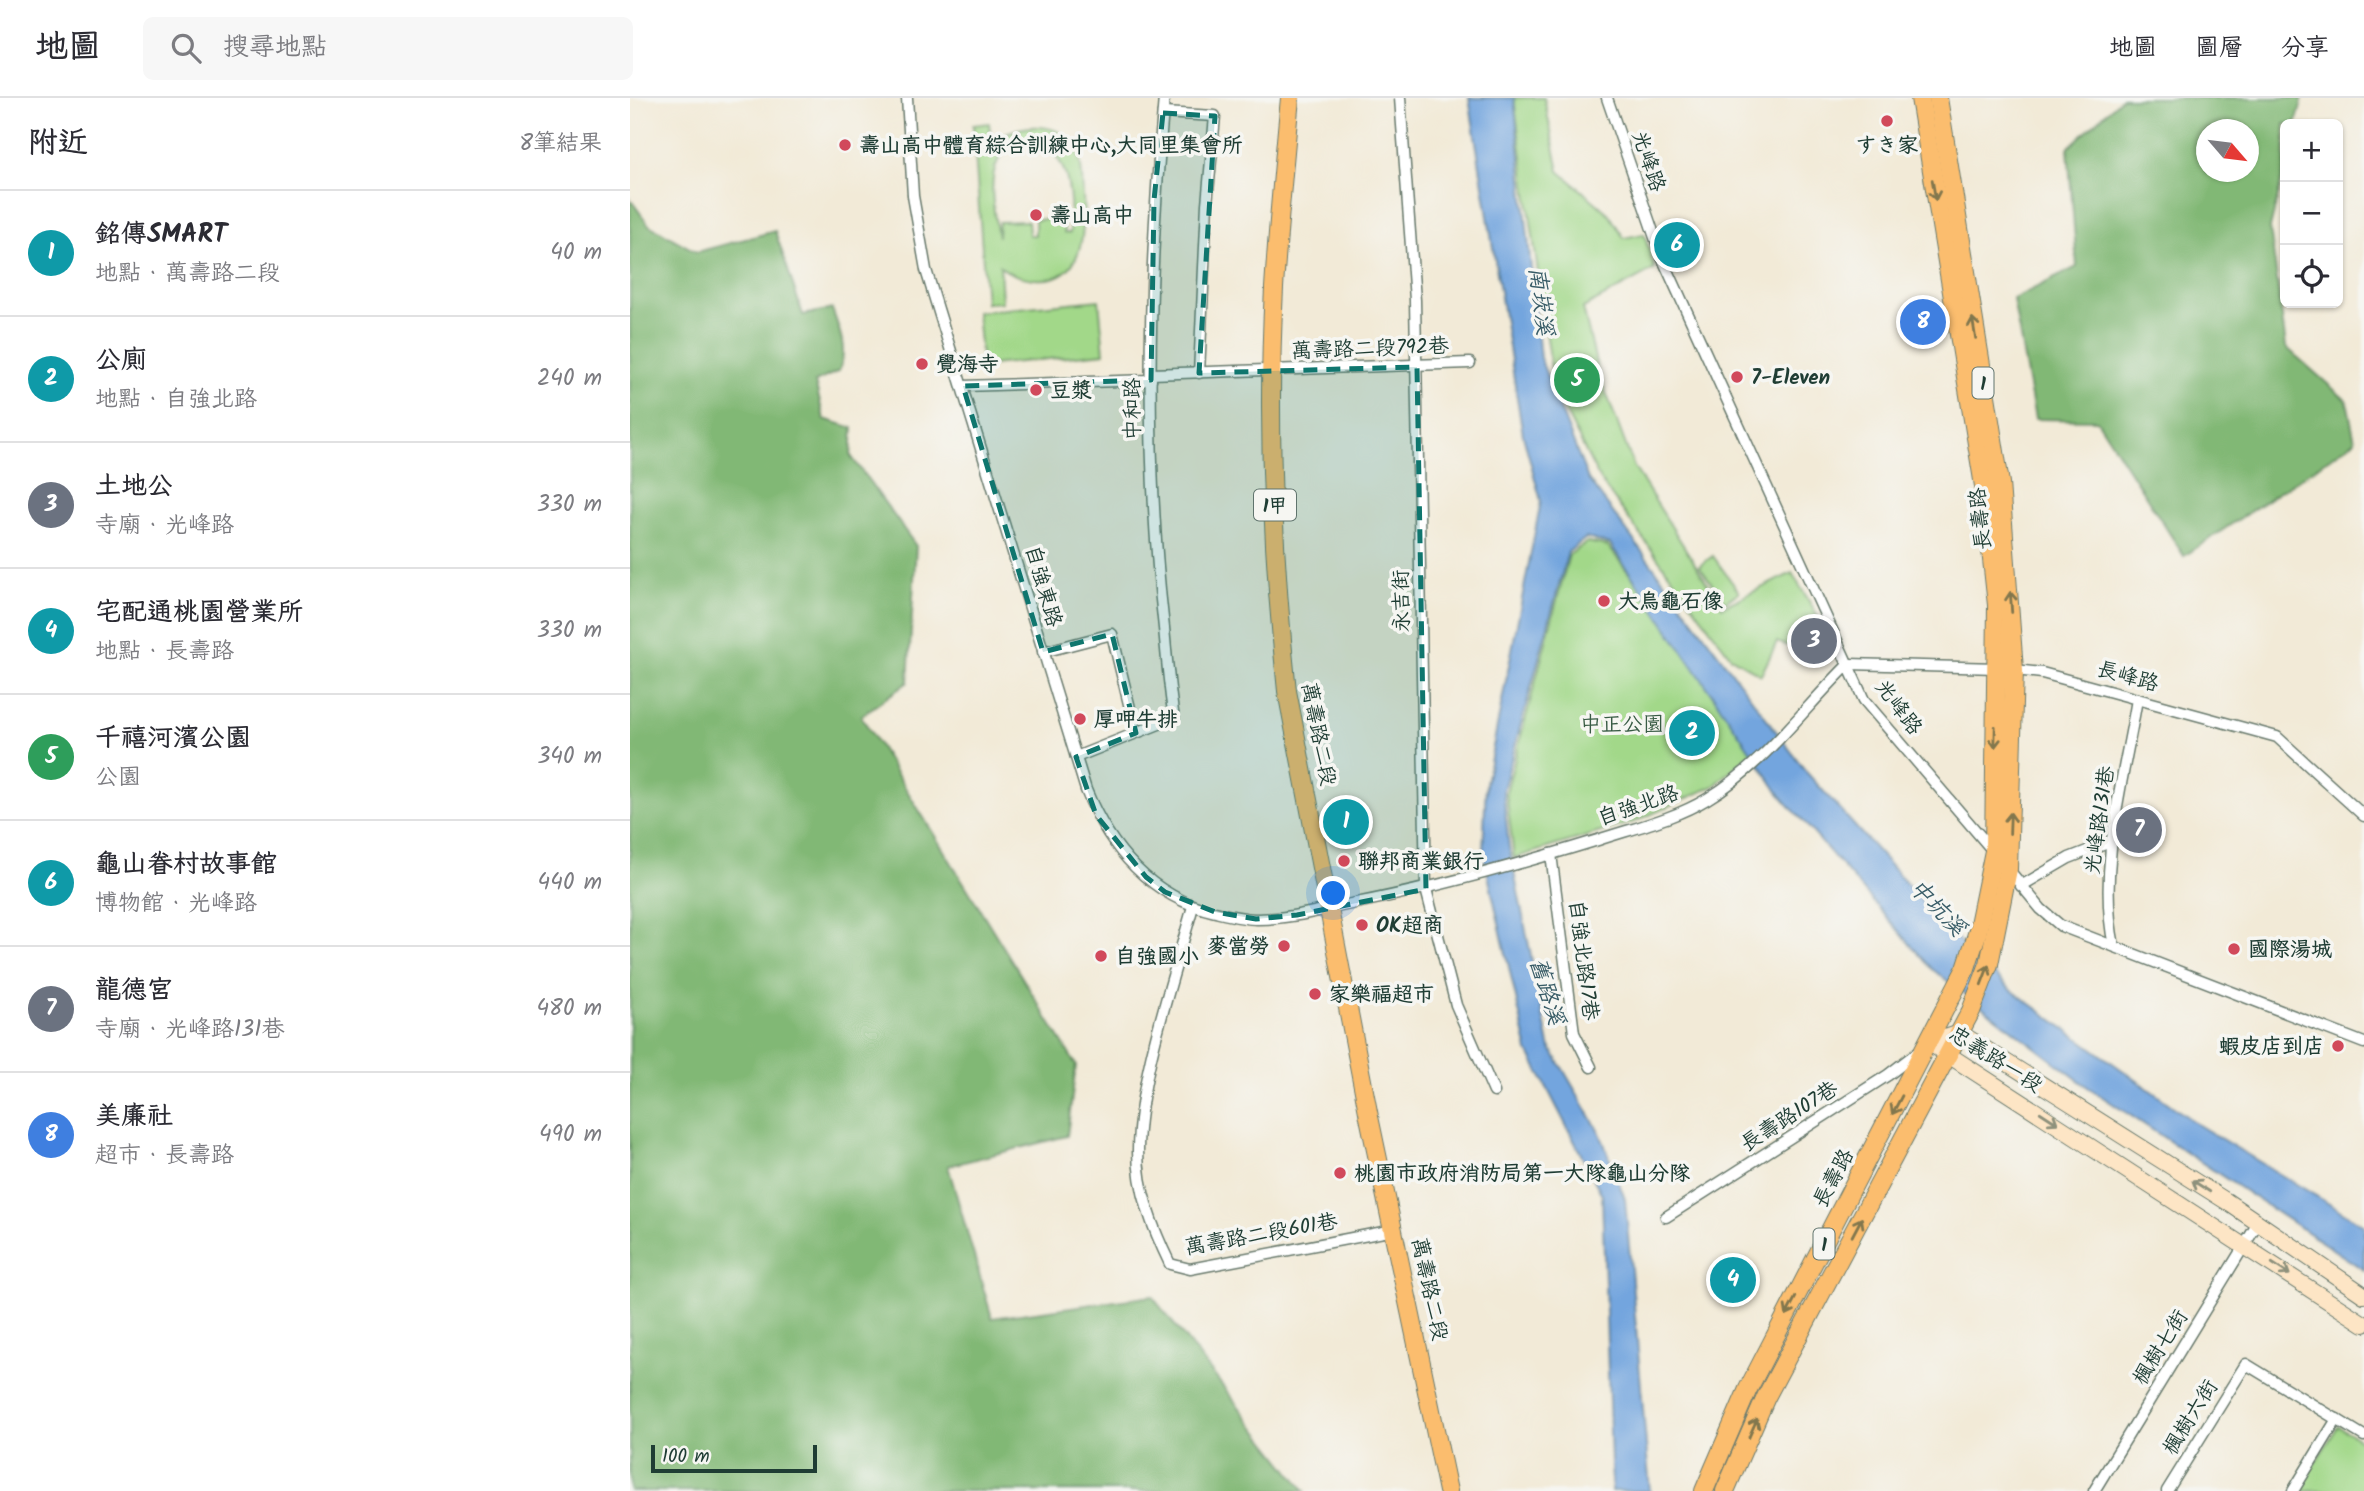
<!DOCTYPE html>
<html lang="zh-TW">
<meta charset="utf-8">
<style>
:root{--surface:#fff;--page:#f7f7f7;--text:#2b2b33;--muted:#7c7c81;--line:#e1e1e2;--accent:#d1495b}
body{margin:0;font-family:Kalam,"LXGW WenKai TC","Klee One",sans-serif;background:var(--page);color:var(--text)}
.controls{position:absolute;right:21px;top:21px;display:grid;overflow:hidden;border-radius:10px;box-shadow:0 2px 5px #0004}
.controls button{width:63px;height:63px;display:grid;place-items:center;padding:0;border:0;border-bottom:2px solid var(--line);background:var(--surface);color:var(--text);font:35px sans-serif}
.compass{position:absolute;left:1566px;top:21px;width:63px;height:63px;border-radius:50%;background:var(--surface);box-shadow:0 2px 5px #0004;rotate:118deg}
.scale{position:absolute;left:21px;bottom:18px;width:166px;box-sizing:border-box;padding-left:7px;border:4px solid #1f3d34;border-top:0;font-size:19px;line-height:24px;white-space:nowrap;color:#1f3d34;-webkit-text-stroke:5px #f6f6f2;paint-order:stroke}
.you{position:absolute;left:704px;top:796px;width:24px;height:24px;margin:-18px;border:5px solid #fff;border-radius:50%;background:#1a73e8;box-shadow:0 0 0 10px #1a73e833}
.badge{display:grid;place-items:center;width:46px;height:46px;border-radius:50%;background:var(--accent);color:#fff;font-size:23px;font-weight:700}
.pin{position:absolute;translate:-50% -50%;border:4px solid #fff;box-shadow:0 2px 7px #0006}
.list{margin:0;padding:0;list-style:none}
h2{display:flex;justify-content:space-between;align-items:center;height:91px;margin:0;padding:0 28px;font-size:30px}
h2 small{font-size:23px;font-weight:400;color:var(--muted)}
.list li{display:grid;grid-template-columns:46px 1fr auto;gap:21px;align-items:center;box-sizing:border-box;height:126px;padding:0 28px;border-top:2px solid var(--line)}
.list b{display:block;font-size:26px;white-space:nowrap}
.list p{margin:0;font-size:23px;white-space:nowrap;color:var(--muted)}
.list em{font-size:23px;font-style:normal;color:var(--muted)}
.icon{flex:none;width:38px;height:38px;fill:none;stroke:currentColor;stroke-width:2;stroke-linecap:round;stroke-linejoin:round}
.map{position:relative;flex:none;width:1734px;height:1393px;overflow:hidden}
header{display:flex;align-items:center;gap:42px;box-sizing:border-box;height:98px;padding:0 35px;background:var(--surface);border-bottom:2px solid var(--line)}
header strong{font-size:33px}
nav{display:flex;gap:38px;margin-inline-start:auto;font-size:24px}
.search{width:490px;height:63px;background:var(--page);display:flex;align-items:center;gap:18px;box-sizing:border-box;padding:0 24px;border-radius:10px;color:var(--muted);font-size:26px}
main{display:flex}
aside{flex:1;background:var(--surface)}
.map>svg:first-child{display:block}
.green{fill:#a2d889;stroke:#608a5e;stroke-width:2;fill-rule:evenodd}
.forest{fill:#81b875;stroke:#507a54;stroke-width:2;fill-rule:evenodd}
.water{fill:#73a5de;stroke:#497189;stroke-width:2}
.lines{fill:none;stroke-linecap:round;stroke-linejoin:round}
.street-casing{stroke:#697a6d;stroke-width:13}
.secondary-casing{stroke:#697a6d;stroke-width:18}
.primary-casing{stroke:#697a6d;stroke-width:20}
.street{stroke:#fff;stroke-width:10}
.secondary{stroke:#fde5c5;stroke-width:16}
.primary{stroke:#fbbd6e;stroke-width:18}
.oneway{stroke:#82774e}
.oneway2{stroke:#8e917c}
.marked{fill:#0f766e;fill-opacity:0.2;stroke:#0f766e;stroke-width:5;stroke-dasharray:14 9;stroke-linejoin:round}
.poi-dot{fill:#d1495b;stroke:#f6f6f2;stroke-width:2.5}
.labels{text-anchor:middle;stroke-width:7;stroke-linejoin:round;paint-order:stroke}
.shield{fill:#f6f6f2;stroke:#60746d;stroke-width:2}
.shield-label{font-size:19px;font-weight:bold;fill:#1f3d34}
.poi-label{font-size:21px;font-weight:bold;fill:#1f3d34;stroke:#f6f6f2;text-anchor:start}
.street-label{font-size:21px;fill:#1f3d34;stroke:#f6f6f2}
.park-label{font-size:21px;fill:#395c45;stroke:#f6f6f2}
.water-label{font-size:23px;font-style:italic;fill:#385c67;stroke:#f6f6f2}
</style>
<header>
<strong>地圖</strong>
<div class="search"><svg class="icon" aria-label="search" viewBox="0 0 24 24"><circle cx="10" cy="10" r="6"/><path d="M15 15l6 6"/></svg>搜尋地點</div>
<nav><a>地圖</a><a>圖層</a><a>分享</a></nav>
</header>
<main>
<aside>
<h2>附近<small>8筆結果</small></h2>
<ul class="list">
<li><span class="badge" style="background:#0f9aa8">1</span><div><b>銘傳SMART</b><p>地點 · 萬壽路二段</p></div><em>40 m</em></li>
<li><span class="badge" style="background:#0f9aa8">2</span><div><b>公廁</b><p>地點 · 自強北路</p></div><em>240 m</em></li>
<li><span class="badge" style="background:#6b7280">3</span><div><b>土地公</b><p>寺廟 · 光峰路</p></div><em>330 m</em></li>
<li><span class="badge" style="background:#0f9aa8">4</span><div><b>宅配通桃園營業所</b><p>地點 · 長壽路</p></div><em>330 m</em></li>
<li><span class="badge" style="background:#2e9e5b">5</span><div><b>千禧河濱公園</b><p>公園</p></div><em>340 m</em></li>
<li><span class="badge" style="background:#0f9aa8">6</span><div><b>龜山眷村故事館</b><p>博物館 · 光峰路</p></div><em>440 m</em></li>
<li><span class="badge" style="background:#6b7280">7</span><div><b>龍德宮</b><p>寺廟 · 光峰路131巷</p></div><em>480 m</em></li>
<li><span class="badge" style="background:#3f7fe0">8</span><div><b>美廉社</b><p>超市 · 長壽路</p></div><em>490 m</em></li>
</ul>
</aside>
<div class="map">
<svg width="1734" height="1393" viewBox="0 0 1734 1393">
<rect width="100%" height="100%" fill="#f6f6f2"/>
<filter id="ink" filterUnits="userSpaceOnUse"><feTurbulence type="fractalNoise" baseFrequency=".0143" numOctaves="2"/><feDisplacementMap in="SourceGraphic" scale="14" xChannelSelector="R" yChannelSelector="G"/><feConvolveMatrix kernelMatrix="1 2 1 2 8 2 1 2 1" color-interpolation-filters="sRGB"/></filter>
<filter id="wash" filterUnits="userSpaceOnUse"><feTurbulence type="fractalNoise" baseFrequency=".00686" numOctaves="4" result="noise"/><feDisplacementMap in="SourceGraphic" scale="28" xChannelSelector="R" yChannelSelector="G"/><feGaussianBlur stdDeviation="1.57" result="paint"/><feColorMatrix in="noise" values="0 0 0 0 0 0 0 0 0 0 0 0 0 0 0 0 0 1.4 0 .05"/><feComposite in="paint" operator="in"/></filter>
<g filter="url(#wash)">
<rect width="100%" height="100%" fill="#f2ead7"/>
<g class="green">
<path d="M884 0H914L929 73 979 116 994 140 1014 136 1025 171 953 210 968 273 1004 369 1092 509 1162 475 1188 518 1158 548 1147 544 1131 577 1101 559 970 382 924 291Z"/>
<path d="M359 25 361 43C387 26 433 18 448 56 453 69 452 84 453 98 455 132 455 186 404 181 391 179 380 177 370 168L372 204 356 205 343 27ZM401 43C441 52 442 100 440 135H434V120L405 122V137H399L398 123 369 124 368 139C362 102 350 48 401 43Z"/>
<path d="M469 202 474 255 352 268 347 214Z"/>
<path d="M957 444 978 448 1130 647 1084 688 1004 724 884 760 876 694 939 457Z"/>
<path d="M1083 458 1109 494 1095 504 1069 468Z"/>
<path d="M1708 1328 1734 1344V1393H1667Z"/>
</g>
<g class="forest">
<path d="M1492 0H1673L1666 26H1655V70L1640 130 1656 249 1717 303 1725 343 1554 458 1467 322 1405 321 1383 201 1447 169 1438 50ZM1576 32H1618V74H1576Z"/>
<path d="M0 101 19 127 67 154 145 133 173 217 202 211C210 233 218 251 209 273L185 284 194 321 223 330 221 358 286 448 278 584 231 618 446 967 437 1038 318 1068 362 1220 522 1198 675 1393H0Z"/>
</g>
<path class="water" d="M839 0H884L910 260 958 381 1178 676 1319 833 1380 891 1570 1028 1734 1127V1172L1459 990 1302 871 1151 698 980 446 956 440 938 454 873 692 879 749 919 947 970 1035 995 1101 1020 1393H982L972 1097 898 953 853 755 856 685 911 403 893 337Z"/>
</g>
<g filter="url(#ink)">
<g class="lines">
<g class="street-casing">
<g id="street">
<path d="M277 0 283 98 296 172 456 692C480 751 521 799 585 814 598 817 614 821 627 821 659 821 691 812 721 806 805 790 887 767 968 742 1004 730 1044 721 1077 701 1134 667 1173 611 1219 566"/>
<path d="M770 0 785 202 796 791 826 907 864 994"/>
<path d="M977 0 1031 157 1234 602 1363 753"/>
<path d="M533 15 585 18 577 106 569 275"/>
<path d="M521 276 840 265"/>
<path d="M333 288 521 282"/>
<path d="M413 554 482 536 506 635"/>
<path d="M1219 566 1367 570 1412 575 1647 639 1734 718"/>
<path d="M446 659 544 620C539 590 537 561 534 530 514 355 518 175 534 0"/>
<path d="M921 756 944 935 961 969"/>
<path d="M1378 771 1411 811 1431 828 1734 945"/>
<path d="M1391 788 1439 760 1483 743"/>
<path d="M563 808C544 879 508 981 508 1053 508 1093 523 1131 540 1166L560 1171 764 1132"/>
<path d="M1484 848C1467 769 1494 680 1507 601"/>
<path d="M1036 1119 1258 977 1288 954"/>
<path d="M1464 1393 1628 1125"/>
<path d="M1537 1393 1616 1266 1734 1338"/>
<path d="M1663 1393 1707 1321"/>
</g>
</g>
<g class="secondary-casing">
<g id="secondary">
<path d="M1300 945 1734 1226"/>
<path d="M1300 945 1330 935 1596 1103 1734 1197"/>
</g>
</g>
<g class="primary-casing">
<g id="primary">
<path d="M660 0C654 63 648 127 644 190 637 322 643 462 657 593L739 1019 818 1393"/>
<path d="M1074 1393 1118 1291 1336 870 1347 836 1364 753 1367 507 1354 388 1290 0"/>
<path d="M1095 1393 1136 1299 1341 913 1359 866 1378 771 1384 572 1370 385 1308 0"/>
</g>
</g>
<use href="#street" class="street"/>
<use href="#secondary" class="secondary"/>
<use href="#primary" class="primary"/>
</g>
<defs><path id="oneway-shaft" d="M-6 0H5M1.5-3L5.5 0L1.5 3" fill="none" stroke-width="1.6" stroke-linecap="round" stroke-linejoin="round" transform="scale(1.75)"/></defs>
<g class="oneway">
<use href="#oneway-shaft" transform="translate(1304 92) rotate(80)"/>
<use href="#oneway-shaft" transform="translate(1344 230) rotate(-99)"/>
<use href="#oneway-shaft" transform="translate(1381 504) rotate(-94)"/>
<use href="#oneway-shaft" transform="translate(1365 639) rotate(91)"/>
<use href="#oneway-shaft" transform="translate(1380 725) rotate(-88)"/>
<use href="#oneway-shaft" transform="translate(1355 877) rotate(-69)"/>
<use href="#oneway-shaft" transform="translate(1267 1007) rotate(118)"/>
<use href="#oneway-shaft" transform="translate(1227 1129) rotate(-62)"/>
<use href="#oneway-shaft" transform="translate(1161 1208) rotate(118)"/>
<use href="#oneway-shaft" transform="translate(1123 1330) rotate(-66)"/>
</g>
<g class="oneway2">
<use href="#oneway-shaft" transform="translate(1419 1020) rotate(33)"/>
<use href="#oneway-shaft" transform="translate(1571 1088) rotate(-147)"/>
<use href="#oneway-shaft" transform="translate(1651 1171) rotate(33)"/>
</g>
</g>
<path class="marked" d="M533 15 585 18 569 275 787 269 796 791 667 817 626 821 585 814 535 794 516 779 466 717 446 659 506 635 482 536 413 554 333 288 521 282 524 102Z"/>
<g class="poi-dot">
<circle cx="1257" cy="23" r="7"/>
<circle cx="215" cy="47" r="7"/>
<circle cx="406" cy="117" r="7"/>
<circle cx="292" cy="266" r="7"/>
<circle cx="1107" cy="279" r="7"/>
<circle cx="406" cy="292" r="7"/>
<circle cx="974" cy="503" r="7"/>
<circle cx="450" cy="621" r="7"/>
<circle cx="714" cy="763" r="7"/>
<circle cx="732" cy="827" r="7"/>
<circle cx="654" cy="848" r="7"/>
<circle cx="1604" cy="851" r="7"/>
<circle cx="471" cy="858" r="7"/>
<circle cx="685" cy="896" r="7"/>
<circle cx="1708" cy="948" r="7"/>
<circle cx="710" cy="1075" r="7"/>
</g>
<g class="labels">
<g class="shield">
<rect x="1342.5" y="269.5" width="21" height="31" rx="5"/>
<rect x="624" y="391.5" width="42" height="31" rx="5"/>
<rect x="1183.5" y="1130.5" width="21" height="31" rx="5"/>
</g>
<g class="shield-label">
<text x="1353" y="292">1</text>
<text x="645" y="414">1甲</text>
<text x="1194" y="1153">1</text>
</g>
<g class="poi-label">
<text x="229" y="54">壽山高中體育綜合訓練中心,大同里集會所</text>
<text x="1257" y="54" text-anchor="middle">すき家</text>
<text x="420" y="124">壽山高中</text>
<text x="306" y="273">覺海寺</text>
<text x="1121" y="286">7-Eleven</text>
<text x="420" y="299">豆漿</text>
<text x="988" y="510">大烏龜石像</text>
<text x="464" y="628">厚呷牛排</text>
<text x="728" y="770">聯邦商業銀行</text>
<text x="746" y="834">OK超商</text>
<text x="640" y="855" text-anchor="end">麥當勞</text>
<text x="1618" y="858">國際湯城</text>
<text x="485" y="865">自強國小</text>
<text x="699" y="903">家樂福超市</text>
<text x="1694" y="955" text-anchor="end">蝦皮店到店</text>
<text x="724" y="1082">桃園市政府消防局第一大隊龜山分隊</text>
</g>
<g class="street-label">
<text transform="translate(1019 63) rotate(71)" y="7">光峰路</text>
<text transform="translate(740 250) rotate(-2)" y="7">萬壽路二段792巷</text>
<text transform="translate(502 311) rotate(-90)" y="7">中和路</text>
<text transform="translate(1350 421) rotate(-96)" y="7">長壽路</text>
<text transform="translate(414 488) rotate(74)" y="7">自強東路</text>
<text transform="translate(771 503) rotate(-91)" y="7">永吉街</text>
<text transform="translate(1498 578) rotate(15)" y="7">長峰路</text>
<text transform="translate(1269 609) rotate(53)" y="7">光峰路</text>
<text transform="translate(689 636) rotate(79)" y="7">萬壽路二段</text>
<text transform="translate(1008 707) rotate(-19)" y="7">自強北路</text>
<text transform="translate(1469 722) rotate(-82)" y="7">光峰路131巷</text>
<text transform="translate(954 862) rotate(83)" y="7">自強北路17巷</text>
<text transform="translate(1366 961) rotate(32)" y="7">忠義路一段</text>
<text transform="translate(1159 1018) rotate(-33)" y="7">長壽路107巷</text>
<text transform="translate(1203 1080) rotate(-62)" y="7">長壽路</text>
<text transform="translate(631 1136) rotate(-10)" y="7">萬壽路二段601巷</text>
<text transform="translate(800 1191) rotate(78)" y="7">萬壽路二段</text>
<text transform="translate(1530 1249) rotate(-58)" y="7">楓樹七街</text>
<text transform="translate(1560 1319) rotate(-58)" y="7">楓樹六街</text>
</g>
<g class="park-label">
<text x="992" y="633">中正公園</text>
</g>
<g class="water-label">
<text transform="translate(912 203) rotate(83)" y="8">南崁溪</text>
<text transform="translate(1308 809) rotate(46)" y="8">中坑溪</text>
<text transform="translate(918 893) rotate(73)" y="8">舊路溪</text>
</g>
</g>
</svg>
<div class="controls">
<button>+</button>
<button>−</button>
<button><svg class="icon" aria-label="locate" viewBox="0 0 24 24"><circle cx="12" cy="12" r="6"/><path d="M12 2v4M12 18v4M2 12h4M18 12h4"/></svg></button>
</div>
<svg class="compass" viewBox="-18 -18 36 36"><path d="M0-13l5 13h-10z" fill="#e53935"/><path d="M0 13l5-13h-10z" fill="#7c7c81"/></svg>
<div class="scale">100 m</div>
<div class="you"></div>
<div class="pin badge" style="left:716px;top:724px;background:#0f9aa8">1</div>
<div class="pin badge" style="left:1062px;top:635px;background:#0f9aa8">2</div>
<div class="pin badge" style="left:1184px;top:543px;background:#6b7280">3</div>
<div class="pin badge" style="left:1103px;top:1182px;background:#0f9aa8">4</div>
<div class="pin badge" style="left:947px;top:282px;background:#2e9e5b">5</div>
<div class="pin badge" style="left:1047px;top:147px;background:#0f9aa8">6</div>
<div class="pin badge" style="left:1509px;top:732px;background:#6b7280">7</div>
<div class="pin badge" style="left:1293px;top:224px;background:#3f7fe0">8</div>
</div>
</main>
